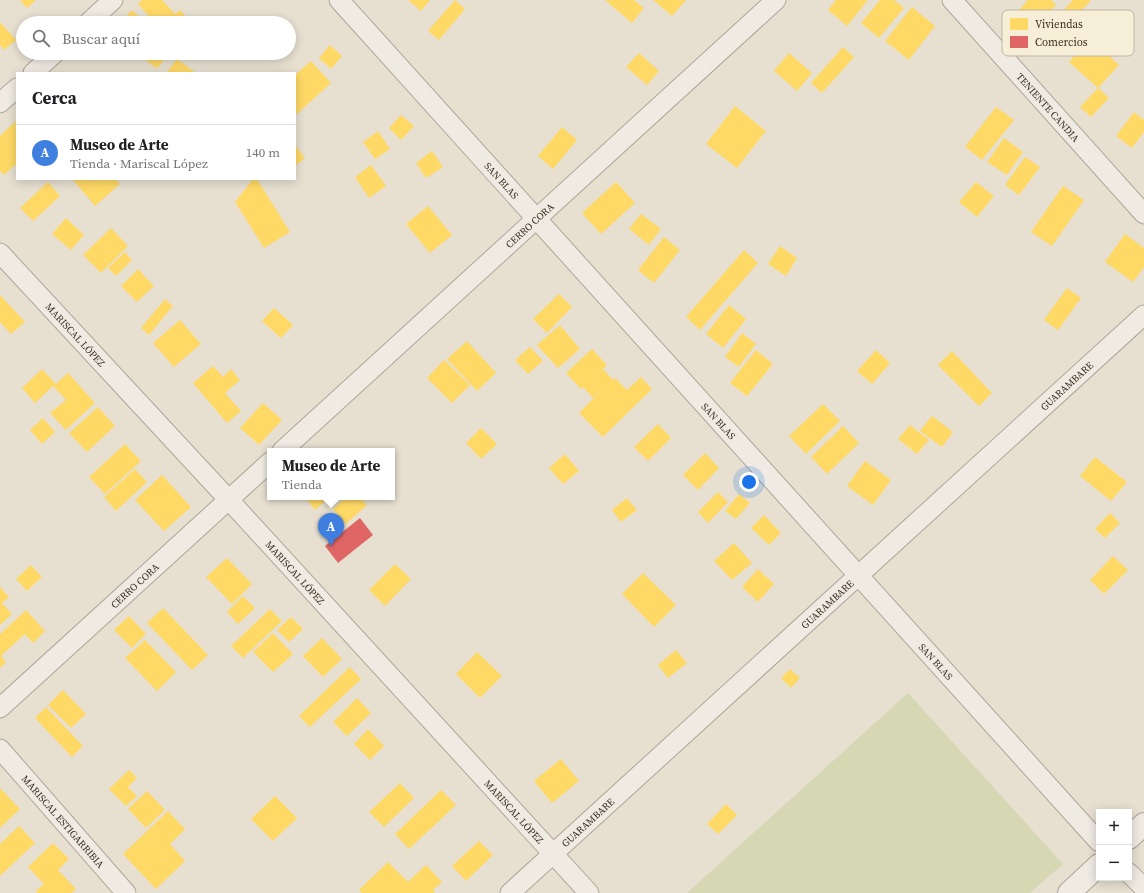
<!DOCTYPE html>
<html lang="es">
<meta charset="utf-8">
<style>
:root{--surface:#fff;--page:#f2f2f2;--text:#202124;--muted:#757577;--line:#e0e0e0;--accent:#786c5e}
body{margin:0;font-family:"Source Serif 4",serif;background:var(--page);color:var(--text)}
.controls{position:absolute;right:12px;bottom:12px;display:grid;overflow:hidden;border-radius:0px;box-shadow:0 2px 10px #0003}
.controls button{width:36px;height:36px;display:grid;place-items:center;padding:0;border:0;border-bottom:1px solid var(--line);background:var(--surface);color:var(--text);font:20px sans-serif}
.you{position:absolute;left:749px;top:482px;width:14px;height:14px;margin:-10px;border:3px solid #fff;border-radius:50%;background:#1a73e8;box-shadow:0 0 0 6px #1a73e833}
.badge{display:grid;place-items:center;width:26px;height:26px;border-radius:50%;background:var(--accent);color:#fff;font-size:13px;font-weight:700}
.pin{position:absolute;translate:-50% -33px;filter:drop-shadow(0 1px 2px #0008)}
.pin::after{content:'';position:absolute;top:21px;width:14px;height:12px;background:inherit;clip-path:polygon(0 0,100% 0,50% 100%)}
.popup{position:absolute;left:267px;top:448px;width:128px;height:52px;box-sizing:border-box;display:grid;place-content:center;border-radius:0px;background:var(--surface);filter:drop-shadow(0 1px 3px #0005);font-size:13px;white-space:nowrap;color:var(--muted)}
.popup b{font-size:15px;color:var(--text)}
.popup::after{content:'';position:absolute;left:50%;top:100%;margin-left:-8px;border:8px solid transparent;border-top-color:var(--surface)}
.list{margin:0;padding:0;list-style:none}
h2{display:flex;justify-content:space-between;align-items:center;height:52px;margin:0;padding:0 16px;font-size:17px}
h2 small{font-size:13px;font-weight:400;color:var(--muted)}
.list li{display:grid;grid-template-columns:26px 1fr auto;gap:12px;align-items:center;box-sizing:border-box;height:56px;padding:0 16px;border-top:1px solid var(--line)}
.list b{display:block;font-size:15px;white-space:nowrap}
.list p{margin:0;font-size:13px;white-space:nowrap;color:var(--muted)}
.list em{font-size:13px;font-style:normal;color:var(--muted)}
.icon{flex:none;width:22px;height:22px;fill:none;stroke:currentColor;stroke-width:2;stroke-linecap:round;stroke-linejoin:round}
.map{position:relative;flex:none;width:1144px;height:893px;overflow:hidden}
.search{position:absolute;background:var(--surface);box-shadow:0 2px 10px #0003;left:16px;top:16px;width:280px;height:44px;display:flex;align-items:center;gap:10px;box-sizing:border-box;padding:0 14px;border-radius:22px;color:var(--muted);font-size:15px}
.panel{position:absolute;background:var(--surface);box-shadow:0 2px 10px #0003;left:16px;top:72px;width:280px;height:108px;border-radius:0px}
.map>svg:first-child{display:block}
.green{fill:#d6d7b3}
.homes{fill:#ffd966}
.shops{fill:#e06666}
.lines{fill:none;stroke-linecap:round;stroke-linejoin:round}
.minor-casing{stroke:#ada599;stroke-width:21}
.tertiary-casing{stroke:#ada599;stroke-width:24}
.minor{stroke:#efebe3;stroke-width:19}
.tertiary{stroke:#efebe3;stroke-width:22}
.labels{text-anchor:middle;stroke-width:4;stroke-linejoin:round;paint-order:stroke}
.street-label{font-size:10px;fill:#3d2e20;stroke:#f7eed8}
.key{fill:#f7eed8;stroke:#bfb4a1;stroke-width:1}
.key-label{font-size:11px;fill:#3d2e20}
</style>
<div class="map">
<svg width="1144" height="893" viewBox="0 0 1144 893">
<rect width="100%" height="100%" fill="#e7e0d1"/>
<path class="green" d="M908 693 1063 864 1030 893H687Z"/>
<g class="homes">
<path d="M20 0H36L27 8Z"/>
<path d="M142 0H162L175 14 180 10 190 21 188 23H155L138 4Z"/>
<path d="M408 0H430L421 11Z"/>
<path d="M455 0 465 9 439 40 428 31Z"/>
<path d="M605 0H634L644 8 632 23Z"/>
<path d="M653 0H686L672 16Z"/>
<path d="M836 0H868L847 26 828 10Z"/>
<path d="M880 0H894L904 8 879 38 861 23Z"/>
<path d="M1028 0H1051L1056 5 1036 27 1018 11Z"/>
<path d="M1073 0H1091L1050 45 1040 36Z"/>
<path d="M912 7 935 26 909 60 885 41Z"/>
<path d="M132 10 146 23H120Z"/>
<path d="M0 22 16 40 4 50 0 45Z"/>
<path d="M1090 38 1119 65 1098 88 1109 98 1091 117 1080 107 1098 88 1069 62Z"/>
<path d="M330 45 342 56 331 69 319 58Z"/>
<path d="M843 47 854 57 822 93 811 83Z"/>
<path d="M143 53H169L157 69 141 56Z"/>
<path d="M639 53 659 71 647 85 626 67Z"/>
<path d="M789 53 812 73 797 91 774 71Z"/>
<path d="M177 59 196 73 167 72Z"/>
<path d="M311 61 331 83 297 114 295 112V75Z"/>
<path d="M735 106 766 131 737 168 706 144Z"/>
<path d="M996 107 1014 120 982 160 965 147Z"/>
<path d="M1134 112 1144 120V132L1132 148 1116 136Z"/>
<path d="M401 115 414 126 401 140 389 128Z"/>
<path d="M17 120V163L4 175 0 171V136Z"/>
<path d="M562 127 577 140 553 169 538 156Z"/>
<path d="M378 131 390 149 375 159 363 142Z"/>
<path d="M1004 138 1023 152 1007 175 987 162Z"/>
<path d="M295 145 305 158 295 166Z"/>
<path d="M432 151 443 167 426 178 416 163Z"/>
<path d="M1025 157 1040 167 1019 195 1005 185Z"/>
<path d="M371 165 386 186 369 198 355 177Z"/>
<path d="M76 179H115L120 184 95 206 74 181Z"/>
<path d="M253 179H257L290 232 264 248 235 202Z"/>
<path d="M48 182 60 196 33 221 20 208Z"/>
<path d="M616 182 635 203 601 234 582 213Z"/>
<path d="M976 182 994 196 977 217 959 202Z"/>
<path d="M1063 186 1084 200 1052 246 1031 232Z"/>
<path d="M428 206 452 235 430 253 406 224Z"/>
<path d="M641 214 661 229 649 245 629 229Z"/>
<path d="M66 218 84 235 71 250 52 234Z"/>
<path d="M111 228 128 246 101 273 83 255Z"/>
<path d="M1125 234 1144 248V267L1133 282 1105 262Z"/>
<path d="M664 237 680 250 654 283 638 270Z"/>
<path d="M780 246 797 258 786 276 768 264Z"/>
<path d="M744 250 758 263 700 330 686 317Z"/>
<path d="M125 252 132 260 116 276 108 268Z"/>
<path d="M138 269 154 286 137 302 121 286Z"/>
<path d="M1067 288 1081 298 1058 330 1044 320Z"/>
<path d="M559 294 572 307 547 333 533 319Z"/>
<path d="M0 295 25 322 11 334 0 322Z"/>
<path d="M165 299 173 306 149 335 141 328Z"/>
<path d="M729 305 746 319 723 348 706 334Z"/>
<path d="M274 308 293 325 281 338 262 321Z"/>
<path d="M180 320 201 344 174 367 153 343Z"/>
<path d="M560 325 580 349 558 368 537 345Z"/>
<path d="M742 333 756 344 739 367 725 357Z"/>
<path d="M467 341 496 373 477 391 447 359Z"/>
<path d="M530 347 543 361 528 374 515 360Z"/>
<path d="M592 349 607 365 603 369 613 380 615 378 627 390 641 377 652 389 603 437 579 413 608 384 593 398 583 387 581 389 566 373Z"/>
<path d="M756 350 773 364 747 396 730 383Z"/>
<path d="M876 350 890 363 872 384 857 371Z"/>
<path d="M952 351 992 393 979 406 938 365Z"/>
<path d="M444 360 470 385 452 403 427 378Z"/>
<path d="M213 366 223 377 231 369 240 380 225 393 241 411 227 423 193 383Z"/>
<path d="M42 369 56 384 68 373 95 403 66 430 50 413 66 400 53 386 35 403 22 388Z"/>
<path d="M263 403 282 420 259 445 240 428Z"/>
<path d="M823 404 840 421 806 454 789 436Z"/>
<path d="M98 407 115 426 87 452 69 433Z"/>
<path d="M932 416 953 432 942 447 920 431Z"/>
<path d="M43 418 55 432 42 444 30 430Z"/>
<path d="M658 424 671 438 648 461 634 447Z"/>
<path d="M910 425 929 440 917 454 898 439Z"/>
<path d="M843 426 859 443 827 474 811 457Z"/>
<path d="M481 428 497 444 481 459 466 443Z"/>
<path d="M125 444 141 461 105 494 89 477Z"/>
<path d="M705 453 719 468 698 490 683 475Z"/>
<path d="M565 454 579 471 563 484 549 468Z"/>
<path d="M1095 457 1127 482 1111 501 1080 476Z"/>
<path d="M865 461 891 480 873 505 847 486Z"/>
<path d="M135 469 147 482 116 511 104 497Z"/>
<path d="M162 475 191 507 164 531 135 500Z"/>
<path d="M718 492 728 502 708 523 698 512Z"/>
<path d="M739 494 750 503 736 519 725 511Z"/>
<path d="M305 497H330L315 510Z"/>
<path d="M346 497H360L367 505 346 524 333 509Z"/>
<path d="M627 498 637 510 621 522 612 510Z"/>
<path d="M1110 513 1120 523 1105 538 1095 529Z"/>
<path d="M764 515 781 533 769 545 751 528Z"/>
<path d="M734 543 752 563 732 580 714 561Z"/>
<path d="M1113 556 1128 570 1104 594 1090 580Z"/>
<path d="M227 558 252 584 232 604 206 577Z"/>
<path d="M395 564 411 579 385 606 369 590Z"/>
<path d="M31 565 42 577 27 591 16 579Z"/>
<path d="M758 569 774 584 758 602 742 587Z"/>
<path d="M643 573 676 605 654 627 622 594Z"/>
<path d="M0 587 9 597 2 603 12 614 0 625Z"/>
<path d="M243 596 255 608 238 624 227 612Z"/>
<path d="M163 608 208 655 192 670 147 623Z"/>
<path d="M270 609 282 621 243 658 231 646Z"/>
<path d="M26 610 45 631 33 643 25 634 1 656 6 662 0 668V634Z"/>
<path d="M129 616 146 634 132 648 114 630Z"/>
<path d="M291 617 303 629 289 642 277 630Z"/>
<path d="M273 633 293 654 273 672 253 652Z"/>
<path d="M322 638 342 659 323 677 303 656Z"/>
<path d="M145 640 176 672 157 691 125 658Z"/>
<path d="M676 650 687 663 668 678 658 665Z"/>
<path d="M477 652 502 676 480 698 456 674Z"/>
<path d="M350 667 361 679 310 727 299 716Z"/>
<path d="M790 669 800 678 791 688 781 678Z"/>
<path d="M63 690 86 714 71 728 48 705Z"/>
<path d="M357 698 371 713 347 736 333 722Z"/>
<path d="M46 707 83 746 72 757 35 718Z"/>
<path d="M368 729 384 746 370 760 354 744Z"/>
<path d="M561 759 579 781 552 803 534 781Z"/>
<path d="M129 770 137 778 128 787 137 796 126 806 109 789Z"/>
<path d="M400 783 414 798 384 827 369 812Z"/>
<path d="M0 788 20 809 0 828Z"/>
<path d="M441 790 456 805 409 849 395 834Z"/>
<path d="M147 791 165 810 146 828 128 809Z"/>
<path d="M275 796 297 818 273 841 251 819Z"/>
<path d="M726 804 737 815 718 834 707 824Z"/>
<path d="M168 811 185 829 170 844 185 861 156 889 123 854Z"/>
<path d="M19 826 35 843 0 876V844Z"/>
<path d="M479 841 493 855 466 881 452 866Z"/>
<path d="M53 843 69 859 58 870 76 889 72 893H37L36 891 44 884 28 867Z"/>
<path d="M388 862 408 882 426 865 442 882 433 890 435 893H362L359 890Z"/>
</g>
<path class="shops" d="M360 518 373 535 338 563 325 546Z"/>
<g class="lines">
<g class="minor-casing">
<g id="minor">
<path id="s1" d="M339 0 1099 842"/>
<path id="s2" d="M952 0 1144 214"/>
<path d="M88 23 113 0"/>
<path d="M33 73 55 53"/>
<path d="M0 103 17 88"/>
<path id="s3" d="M0 253 229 500 589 893"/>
<path id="s4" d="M282 451 776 0"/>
<path id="s5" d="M0 708 270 462"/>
<path id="s6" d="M0 749 126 893"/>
<path d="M1129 873 1144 888"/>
<path id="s7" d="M510 893 1144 315"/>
</g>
</g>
<g class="tertiary-casing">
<g id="tertiary">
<path d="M1129 838 1144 824"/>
<path d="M1069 893 1099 865"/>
</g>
</g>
<use href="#minor" class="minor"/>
<use href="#tertiary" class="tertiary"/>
</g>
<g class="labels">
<g class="street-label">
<text dy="4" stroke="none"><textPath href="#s2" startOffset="144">TENIENTE CANDIA</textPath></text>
<text dy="4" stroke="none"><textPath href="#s1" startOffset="243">SAN BLAS</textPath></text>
<text dy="4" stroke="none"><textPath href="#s4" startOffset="335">CERRO CORA</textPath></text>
<text dy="4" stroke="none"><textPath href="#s3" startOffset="111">MARISCAL LÓPEZ</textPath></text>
<text dy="4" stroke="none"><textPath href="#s7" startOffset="753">GUARAMBARE</textPath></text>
<text dy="4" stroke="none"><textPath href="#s1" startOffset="567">SAN BLAS</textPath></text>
<text dy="4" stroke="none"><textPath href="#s3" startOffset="435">MARISCAL LÓPEZ</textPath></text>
<text dy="4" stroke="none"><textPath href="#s5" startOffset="182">CERRO CORA</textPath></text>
<text dy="4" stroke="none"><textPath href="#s7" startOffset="429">GUARAMBARE</textPath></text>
<text dy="4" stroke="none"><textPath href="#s1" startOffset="891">SAN BLAS</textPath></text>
<text dy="4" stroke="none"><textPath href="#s3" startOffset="759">MARISCAL LÓPEZ</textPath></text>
<text dy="4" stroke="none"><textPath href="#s6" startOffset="96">MARISCAL ESTIGARRIBIA</textPath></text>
<text dy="4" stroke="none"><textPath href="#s7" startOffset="105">GUARAMBARE</textPath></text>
</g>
</g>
<rect x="1002" y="10" width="132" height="46" rx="6" class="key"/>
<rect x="1010" y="18" width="18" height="12" fill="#ffd966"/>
<rect x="1010" y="36" width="18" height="12" fill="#e06666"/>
<g class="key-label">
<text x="1035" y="28">Viviendas</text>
<text x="1035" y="46">Comercios</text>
</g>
</svg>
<div class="controls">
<button>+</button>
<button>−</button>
</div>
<div class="you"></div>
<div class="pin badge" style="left:331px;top:546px;background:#3f7fe0">A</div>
<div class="popup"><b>Museo de Arte</b>Tienda</div>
<div class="search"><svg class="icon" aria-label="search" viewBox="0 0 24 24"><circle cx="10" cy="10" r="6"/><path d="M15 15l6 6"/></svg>Buscar aquí</div>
<section class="panel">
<h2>Cerca<small></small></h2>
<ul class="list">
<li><span class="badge" style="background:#3f7fe0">A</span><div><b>Museo de Arte</b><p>Tienda · Mariscal López</p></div><em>140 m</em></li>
</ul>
</section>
</div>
